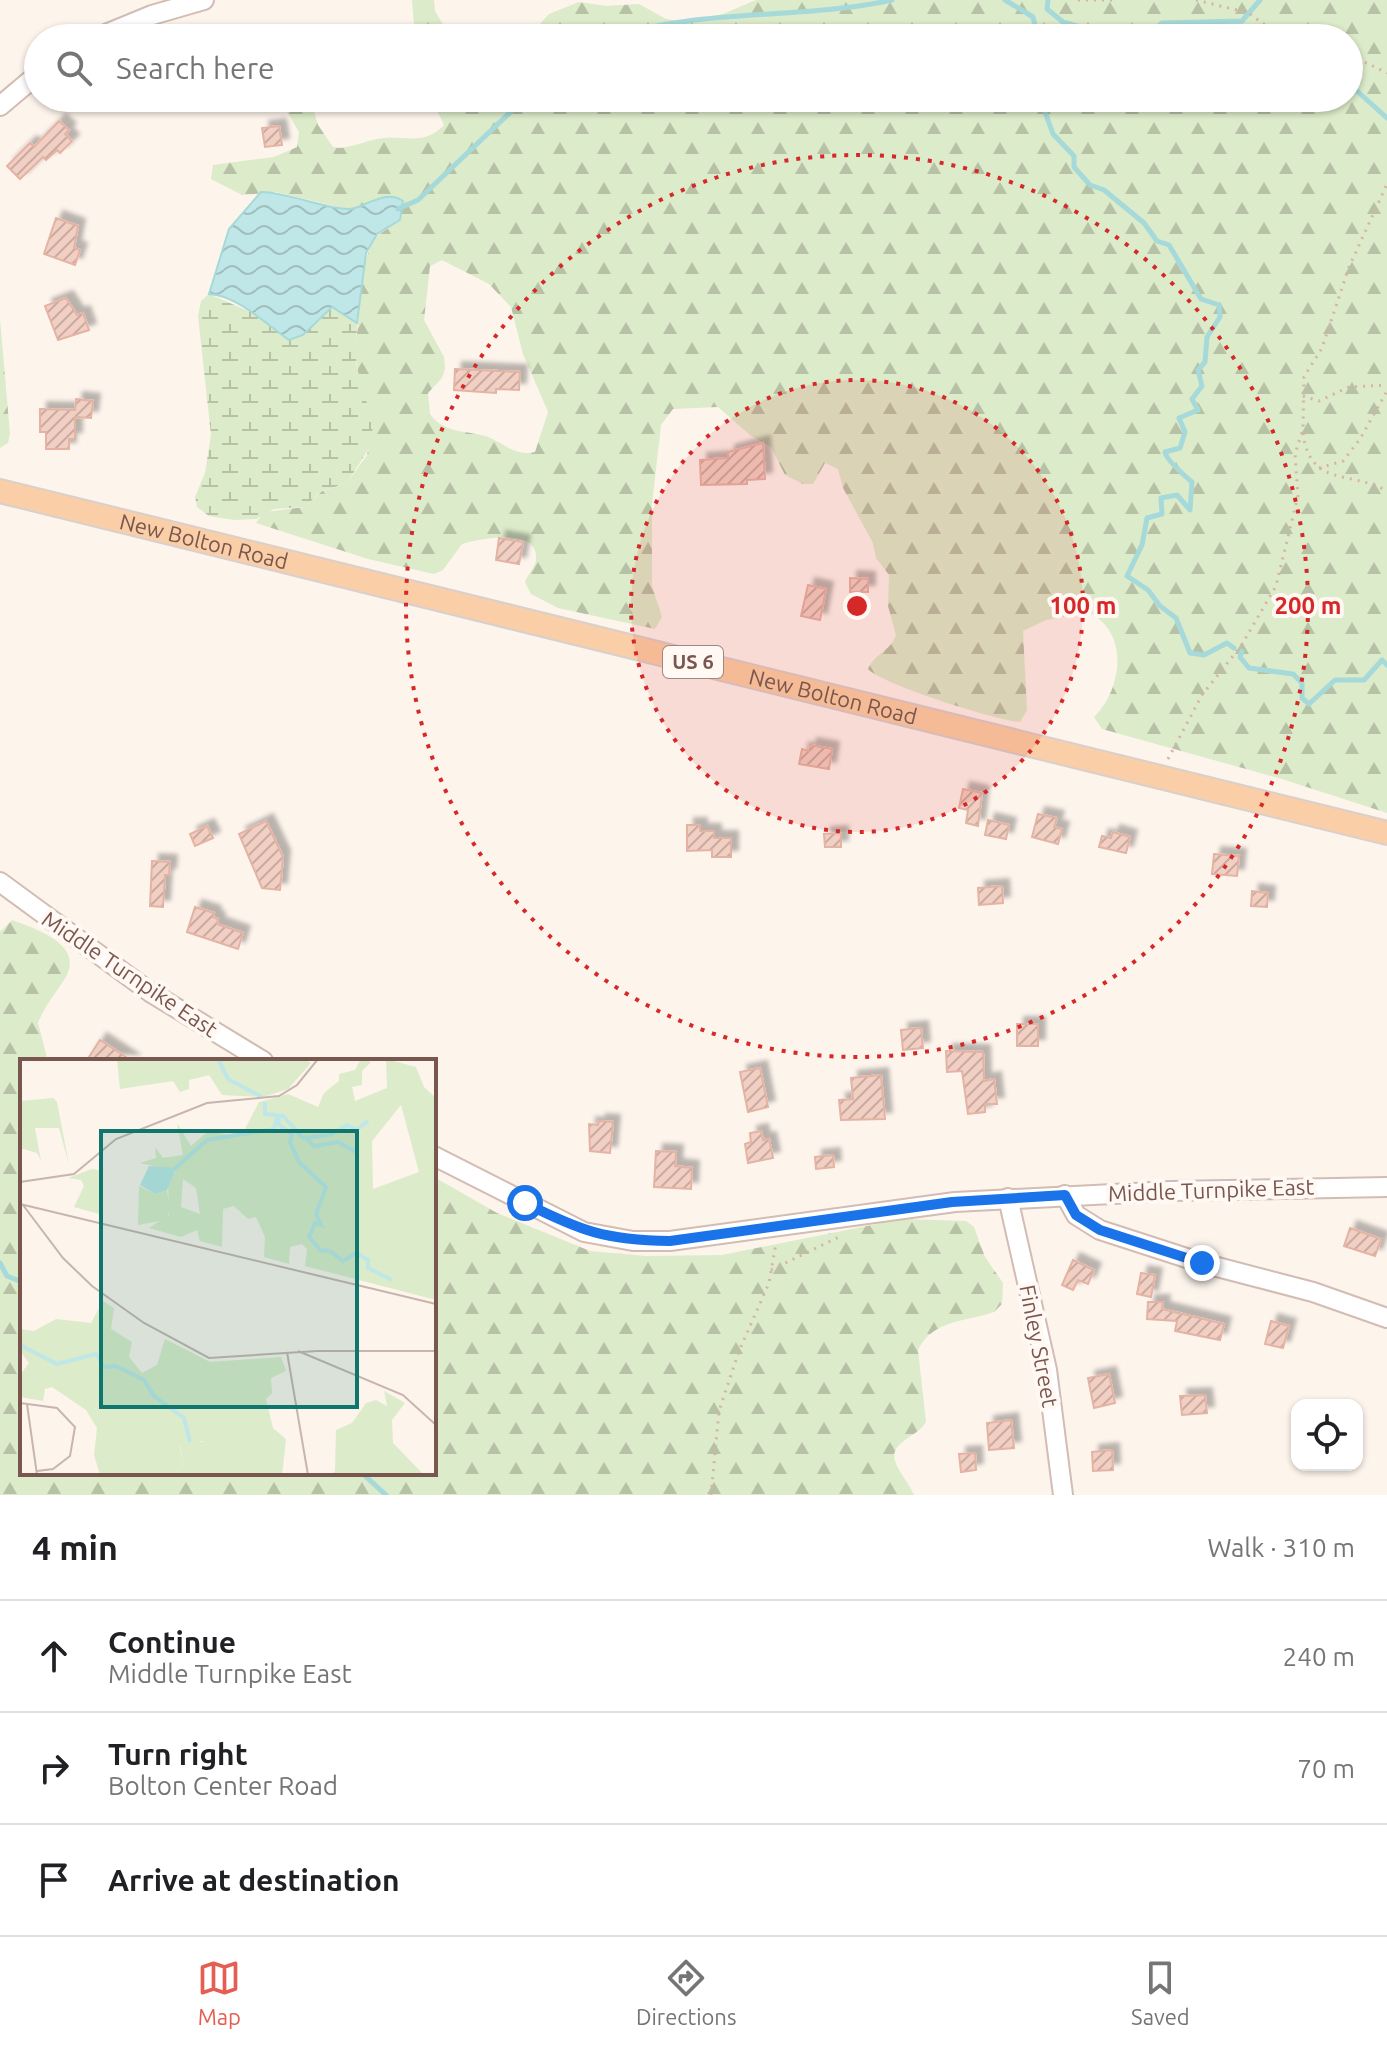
<!DOCTYPE html>
<meta charset="utf-8">
<style>
:root{--surface:#fff;--page:#f6f6f6;--text:#202124;--muted:#757577;--line:#e0e0e0;--accent:#e55e53}
body{margin:0;font-family:Ubuntu,sans-serif;background:var(--page);color:var(--text)}
.controls{position:absolute;right:24px;bottom:24px;display:grid;overflow:hidden;border-radius:16px;box-shadow:0 2px 6px #0004}
.controls button{width:72px;height:72px;display:grid;place-items:center;padding:0;border:0;border-bottom:2px solid var(--line);background:var(--surface);color:var(--text);font:40px sans-serif}
.stop{position:absolute;width:24px;height:24px;margin:-18px;border:6px solid #1a73e8;border-radius:50%;background:#fff}
.stop.end{background:#1a73e8;border-color:#fff;box-shadow:0 2px 8px #0008}
.list{margin:0;padding:0;list-style:none}
h2{display:flex;justify-content:space-between;align-items:center;height:104px;margin:0;padding:0 32px;font-size:34px}
h2 small{font-size:26px;font-weight:400;color:var(--muted)}
.list li{display:grid;grid-template-columns:52px 1fr auto;gap:24px;align-items:center;box-sizing:border-box;height:112px;padding:0 32px;border-top:2px solid var(--line)}
.list b{display:block;font-size:30px;white-space:nowrap}
.list p{margin:0;font-size:26px;white-space:nowrap;color:var(--muted)}
.list em{font-size:26px;font-style:normal;color:var(--muted)}
.icon{flex:none;width:44px;height:44px;fill:none;stroke:currentColor;stroke-width:2;stroke-linecap:round;stroke-linejoin:round}
.map{position:relative;flex:none;width:1387px;height:1495px;overflow:hidden}
.search{position:absolute;background:var(--surface);box-shadow:0 2px 6px #0004;left:24px;right:24px;top:24px;height:88px;display:flex;align-items:center;gap:20px;box-sizing:border-box;padding:0 28px;border-radius:44px;color:var(--muted);font-size:30px}
.sheet{height:440px;background:var(--surface)}
nav{display:flex;justify-content:space-around;align-items:center;box-sizing:border-box;height:112px;border-top:2px solid var(--line);background:var(--surface);font-size:22px;color:var(--muted)}
nav a{display:grid;justify-items:center;gap:4px}
nav .on{color:var(--accent)}
.map>svg:first-child{display:block}
.forest{fill:url(#forest-firs);fill-rule:evenodd}
.wetland{fill:url(#wetland-marsh)}
.water{fill:url(#water-waves);stroke:#a6d9d9;stroke-width:2}
.lines{fill:none;stroke-linecap:round;stroke-linejoin:round}
.stream{stroke:#a6d9d9;stroke-width:5}
.building{fill:url(#building-hatch);stroke:#e5b3a4;stroke-width:2;filter:url(#shadow)}
.minor-casing{stroke:#d2bcb3;stroke-width:22}
.major-casing{stroke:#d9d0cd;stroke-width:26}
.path{stroke:#d8b2a6;stroke-width:3;stroke-dasharray:2 6;stroke-linecap:butt}
.minor{stroke:#fff;stroke-width:18}
.major{stroke:#facea6;stroke-width:22}
.route{stroke:#1a73e8;stroke-width:10}
.ring{fill:none;stroke:#d62828;stroke-width:4;stroke-dasharray:4 8}
.labels{text-anchor:middle;stroke-width:8;stroke-linejoin:round;paint-order:stroke}
.shield{fill:#fff8f3;stroke:#a18780;stroke-width:2}
.shield-label{font-size:20px;font-weight:bold;fill:#79574e}
.street-label{font-size:22px;fill:#79574e;stroke:#fff8f3}
.inset-river{fill:none;stroke:#bfe7e7;stroke-width:4}
.inset-road{fill:none;stroke:#c8b5ad;stroke-width:2}
.view{fill:#0f766e;fill-opacity:0.15;stroke:#0f766e;stroke-width:4}
.inset-edge{fill:none;stroke:#79574e;stroke-width:4}
.centre{fill:#d62828;stroke:#fff8f3;stroke-width:4}
.ring-label{font-size:24px;text-anchor:middle;font-weight:bold;fill:#d62828;stroke:#fff8f3;stroke-width:8;stroke-linejoin:round;paint-order:stroke}
</style>
<div class="map">
<svg width="1387" height="1495" viewBox="0 0 1387 1495">
<defs>
<pattern id="forest-firs" width="22" height="20" patternUnits="userSpaceOnUse" patternTransform="scale(2)"><rect width="22" height="20" fill="#dcebc9"/><path d="M5 1l3.5 6h-7zM16 11l3.5 6h-7z" fill="#b7c1a5"/></pattern>
<pattern id="wetland-marsh" width="20" height="14" patternUnits="userSpaceOnUse" patternTransform="scale(2)"><rect width="20" height="14" fill="#dcebc9"/><path d="M1 5h8M5 5V1M11 12h8M15 12V8" fill="none" stroke="#b7c1a5"/></pattern>
<pattern id="water-waves" width="16" height="10" patternUnits="userSpaceOnUse" patternTransform="scale(2)"><rect width="16" height="10" fill="#bfe7e7"/><path d="M0 5q4-4 8 0t8 0" fill="none" stroke="#a0bebd"/></pattern>
<pattern id="building-hatch" width="6" height="6" patternUnits="userSpaceOnUse" patternTransform="scale(2)"><rect width="6" height="6" fill="#f2cfc3"/><path d="M-1 1l2-2M0 6l6-6M5 7l2-2" fill="none" stroke="#c9aba1"/></pattern>
<filter id="shadow"><feDropShadow dx="7" dy="-7" stdDeviation="2" flood-color="#0004"/></filter>
</defs>
<rect width="100%" height="100%" fill="#fdf4ec"/>
<g class="forest">
<path d="M412 0H434L435 11 451 38H415Z"/>
<path d="M756 0H1387V813L1282 779 1102 729 1094 717C1122 690 1130 632 1089 613L1046 620 1023 631 1027 710 1020 722C998 721 881 684 868 669 875 653 891 651 896 635L888 606 889 575 876 558 873 543 843 488 838 469 825 463 813 484H803L785 475 771 447 750 435 718 407 673 409 661 425 652 504V586L662 617 655 629 558 608 531 594 525 582C528 574 535 568 536 560 540 526 479 539 462 544L443 570 434 574 368 559 256 523 264 512 305 507 322 491 347 483 367 455 373 425 360 384 355 355 364 263 374 238 400 220 386 197 351 210 276 192 242 195 211 179 213 165 274 157 297 147 299 132 286 110 287 98H310L318 125 333 147 339 148C353 147 363 142 377 139 401 134 424 147 444 125L431 98H1349V38H527L549 14 579 2 606 6 639 4 666 19 688 22 723 14ZM442 260 489 284 511 307 523 354 548 412 535 452C516 457 505 444 488 437 467 430 444 434 430 414L428 393 442 378 445 368 444 357 424 320 430 266Z"/>
<path d="M0 319 10 434 8 443 0 448Z"/>
<path d="M12 920C36 929 87 945 64 980 55 994 44 1007 38 1023L48 1061H22V1473H434V1177L497 1213 590 1251 646 1256 722 1255 902 1219 966 1221 974 1227 985 1257 1003 1283 1002 1304 994 1312C966 1322 933 1319 918 1350L926 1422C916 1439 885 1442 897 1466 902 1476 909 1484 914 1495H0V932Z"/>
</g>
<path class="wetland" d="M209 294 253 313 289 340 303 335 332 307 357 323 356 364 373 425 371 445 347 483 321 491 305 507 274 509 256 519 234 520 209 516 197 507 195 497 205 473 211 435 198 316 201 301Z"/>
<path class="water" d="M261 192C285 191 339 214 355 208 370 203 388 190 403 201L400 220 377 234 366 253 357 323 332 307 303 335 289 340C267 325 237 295 209 294L229 229Z"/>
<g class="lines">
<g class="stream">
<path d="M1005 0 1033 17 1038 38"/>
<path d="M1048 0 1047 9 1063 22 1087 29 1101 38"/>
<path d="M610 38C698 8 801 20 892 0"/>
<path d="M1113 38 1128 29 1147 35 1162 23 1242 21 1260 0"/>
<path d="M1349 91H1357L1387 118"/>
<path d="M1040 98 1053 134 1074 156V167L1090 185 1104 190 1144 223 1157 241 1169 245 1201 299 1219 305 1220 317 1207 337 1205 362 1198 370 1202 386 1192 399 1198 410 1179 418 1185 432 1180 448 1165 452C1166 460 1185 476 1192 482L1190 510 1177 495 1161 498 1162 514 1147 518 1142 545 1127 576 1148 590 1160 606 1176 618 1190 653 1204 655 1227 643 1234 648"/>
<path d="M398 209 418 200 519 104 535 98"/>
<path d="M1242 651 1240 657 1249 668 1293 674 1302 683V698L1309 704 1335 680H1364L1382 660 1387 665"/>
<path d="M0 1263 7 1276 22 1282"/>
<path d="M362 1473 386 1495"/>
</g>
</g>
<g class="building">
<path d="M59 121 69 130 65 134 72 141 60 153 57 150 46 160 43 157 20 179 7 166 30 143 34 147Z"/>
<path d="M279 126 282 145 265 147 262 128Z"/>
<path d="M56 218 78 226 74 248 80 250 75 265 44 254Z"/>
<path d="M66 298 77 315 83 313 89 330 58 340 45 306Z"/>
<path d="M455 369 520 372 519 390 496 389V393L454 390Z"/>
<path d="M76 399 93 401 91 418 75 417V439H69V449H46V432H40V409L75 410Z"/>
<path d="M763 443 765 479 747 480V484L701 485 700 460 728 458V452Z"/>
<path d="M499 538 523 542 519 564 496 560Z"/>
<path d="M850 578 868 579V592H850Z"/>
<path d="M808 585 826 589 820 620 801 616Z"/>
<path d="M810 745 832 749 829 769 799 764 802 749 809 751Z"/>
<path d="M963 789 982 793 978 826 966 823 968 810 959 808Z"/>
<path d="M1038 814 1057 818 1054 827 1062 829 1058 844 1032 837Z"/>
<path d="M988 820 1009 825 1006 839 985 835Z"/>
<path d="M266 821 283 857 280 890 262 888 239 834Z"/>
<path d="M687 825H700V831H714V838H731V857H712V850L687 851Z"/>
<path d="M207 826 213 838 195 846 190 834Z"/>
<path d="M1113 832 1130 837 1126 853 1099 847 1102 836 1111 838Z"/>
<path d="M841 833V847H825L824 834Z"/>
<path d="M1214 854 1239 856 1237 876 1212 874Z"/>
<path d="M152 861 170 862 169 875H165L163 907 150 906Z"/>
<path d="M1002 886 1003 903 979 905 978 888Z"/>
<path d="M1252 891 1268 893 1267 907 1251 906Z"/>
<path d="M195 907 214 913 213 917 218 919 217 924 243 933 238 949 187 932Z"/>
<rect x="1017" y="1024" width="21" height="22"/>
<path d="M921 1028 923 1048 903 1050 901 1030Z"/>
<path d="M100 1040 132 1061H95L89 1057Z"/>
<path d="M946 1051 983 1052 984 1081 994 1079 997 1104H985V1112L968 1114 962 1071 947 1072Z"/>
<path d="M760 1068 768 1107 748 1112 740 1072Z"/>
<path d="M881 1075 885 1119 841 1120 839 1100 853 1099 851 1078Z"/>
<path d="M599 1121 613 1122 610 1153 590 1151 589 1124 598 1125Z"/>
<path d="M761 1131 763 1140 769 1139 773 1158 748 1163 745 1144 751 1142 750 1133Z"/>
<path d="M656 1151 676 1152 675 1166 692 1168 691 1189 654 1187Z"/>
<path d="M833 1155 834 1167 816 1169 815 1157Z"/>
<path d="M1350 1228 1381 1239 1375 1256 1344 1246Z"/>
<path d="M1073 1260 1094 1270 1088 1284 1078 1280 1073 1290 1062 1285Z"/>
<path d="M1141 1273 1155 1275 1151 1297 1137 1294Z"/>
<path d="M1148 1302H1163L1162 1309 1224 1324 1220 1340 1175 1331 1177 1321 1147 1319Z"/>
<path d="M1271 1321 1289 1326 1283 1348 1265 1344Z"/>
<path d="M1109 1374 1115 1403 1094 1408 1088 1378Z"/>
<path d="M1205 1395 1207 1413 1182 1415 1180 1396Z"/>
<path d="M1011 1420 1014 1448 989 1450 987 1423Z"/>
<path d="M1112 1450 1113 1470 1093 1471 1092 1452Z"/>
<path d="M975 1453 976 1470 961 1472 959 1454Z"/>
</g>
<g class="lines">
<g class="minor-casing">
<g id="minor">
<path d="M96 38 152 15 204 0"/>
<path d="M0 106 38 74"/>
<path d="M0 882 150 992 263 1061"/>
<path d="M434 1156 584 1232 633 1241H670L955 1202 1171 1191 1387 1187"/>
<path d="M1065 1195 1076 1215 1100 1230 1202 1263 1313 1292 1387 1318"/>
<path d="M1008 1198 1047 1370 1063 1495"/>
</g>
</g>
<g class="major-casing">
<g id="major">
<path id="s1" d="M0 491 1387 833"/>
</g>
</g>
<g class="path">
<path d="M1078 0H1117"/>
<path d="M1196 0 1249 13 1281 38"/>
<path d="M1349 60 1367 63 1387 73"/>
<path d="M1303 396 1319 401 1349 387 1387 385"/>
<path d="M1303 433C1310 488 1350 470 1387 491"/>
<path d="M1319 468 1343 461 1360 439 1387 391"/>
<path d="M1168 759 1202 695 1241 646 1276 586 1298 496 1295 454 1303 429 1304 377 1322 348 1349 267 1387 184"/>
<path d="M771 1270 843 1235"/>
<path d="M711 1495 719 1411 739 1351 769 1283 776 1243"/>
</g>
<use href="#minor" class="minor"/>
<use href="#major" class="major"/>
</g>
<g class="lines">
<path class="route" d="M525 1203C581 1231 605 1240 670 1241L952 1202 1065 1195 1076 1215 1100 1230 1202 1263"/>
</g>
<circle cx="857" cy="606" r="226" fill="#d62828" fill-opacity=".12"/>
<g class="ring">
<circle cx="857" cy="606" r="226"/>
<circle cx="857" cy="606" r="451"/>
</g>
<g class="labels">
<rect class="shield" x="663" y="646" width="60" height="32" rx="6"/>
<g class="shield-label">
<text x="693" y="669">US 6</text>
</g>
<g class="street-label">
<text dy="8" stroke="none"><textPath href="#s1" startOffset="210">New Bolton Road</textPath></text>
<text dy="8" stroke="none"><textPath href="#s1" startOffset="858">New Bolton Road</textPath></text>
<text transform="translate(130 974) rotate(34)" y="8">Middle Turnpike East</text>
<text transform="translate(1211 1190) rotate(-2)" y="8">Middle Turnpike East</text>
<text transform="translate(1039 1346) rotate(79)" y="8">Finley Street</text>
</g>
</g>
<g transform="translate(20 1059)">
<rect width="416" height="416" fill="#fdf4ec"/>
<path d="M97 0H284L291 4 268 30 243 38 202 36 189 16 169 21V30L160 33 153 22 100 30ZM341 0 351 3 342 12V26L332 28 335 42 367 29 366 0 396 8 404 28 416 39V241L285 207 287 190 282 185 270 188 269 205 244 198 245 178 236 158 228 160 214 147 203 150 202 188 180 182 177 171 161 178 129 169 149 156 148 120 156 112 120 104 136 99 135 88 143 99 163 96 157 64 171 87 188 72 209 76 225 70 239 43 268 35 298 48 304 34 319 22V15L335 11ZM381 46 399 113 353 130 352 82ZM163 120 176 129 180 155 161 148ZM33 39 37 43 49 106 39 69H15L21 102 17 94 0 89V42ZM72 110 79 111 83 152 79 155 54 148 64 127 61 121 48 119ZM83 242 94 249 91 270 112 283 109 298 122 314 137 306 145 280 190 303 261 298 266 312 251 319 252 334 246 340 253 369 266 380 262 416H187L183 382 160 387 163 407 152 416H80L74 396 77 369 66 351 32 328 25 330 23 342 0 338V316L9 304 0 292V270L14 272 36 260 71 264ZM364 332 385 344 372 361 373 384 404 416H310L315 412 316 371 332 364 346 344 356 341 367 347Z" fill="#dcebc9" fill-rule="evenodd"/>
<path d="M119 127 135 135 147 131 150 152 145 161 118 166ZM160 383H187V416H152L163 407Z" fill="#dcebc9"/>
<path d="M129 107 156 109 147 131 135 135 120 126Z" fill="#bfe7e7"/>
<path class="inset-river" d="M198 0 208 20 242 38M245 43V55L263 57 283 79 310 76 327 66 336 71 348 62M258 57 259 66 272 75 270 83 279 103 306 128 296 155 301 166 295 164 289 178 301 192 309 191M287 80 294 87 318 83 338 94M153 111 187 81 254 70 257 58M310 192 323 202 336 194 348 201V209L372 221M0 286 37 305 76 295 84 308 96 307 124 321 134 337 164 359 170 383"/>
<path class="inset-road" d="M0 123 54 115 96 80 187 44 259 37 277 26 298 0M0 145 416 245M3 146 43 199 72 227 124 264 189 299 297 292H416M278 292 383 336 416 366M267 293 288 416M0 344 37 349 55 368 50 397 33 410 17 412M7 345 17 416"/>
<path class="view" d="M81 72H337V348H81Z"/>
<rect width="416" height="416" class="inset-edge"/>
</g>
<circle cx="857" cy="606" r="12" class="centre"/>
<g class="ring-label">
<text x="1083" y="614">100 m</text>
<text x="1308" y="614">200 m</text>
</g>
</svg>
<div class="controls">
<button><svg class="icon" aria-label="locate" viewBox="0 0 24 24"><circle cx="12" cy="12" r="6"/><path d="M12 2v4M12 18v4M2 12h4M18 12h4"/></svg></button>
</div>
<div class="stop" style="left:525px;top:1203px"></div>
<div class="stop end" style="left:1202px;top:1263px"></div>
<div class="search"><svg class="icon" aria-label="search" viewBox="0 0 24 24"><circle cx="10" cy="10" r="6"/><path d="M15 15l6 6"/></svg>Search here</div>
</div>
<section class="sheet">
<h2>4 min<small>Walk · 310 m</small></h2>
<ul class="list">
<li><svg class="icon" aria-label="ahead" viewBox="0 0 24 24"><path d="M12 20V5M6 11l6-6 6 6"/></svg><div><b>Continue</b><p>Middle Turnpike East</p></div><em>240 m</em></li>
<li><svg class="icon" aria-label="right" viewBox="0 0 24 24"><path d="M7 20v-9h11M14 6l5 5-5 5"/></svg><div><b>Turn right</b><p>Bolton Center Road</p></div><em>70 m</em></li>
<li><svg class="icon" aria-label="arrive" viewBox="0 0 24 24"><path d="M6 21V4h12l-3 4 3 4H6"/></svg><div><b>Arrive at destination</b></div></li>
</ul>
</section>
<nav>
<a class="on"><svg class="icon" aria-label="map" viewBox="0 0 24 24"><path d="M3 6l6-2 6 2 6-2v14l-6 2-6-2-6 2zM9 4v14M15 6v14"/></svg>Map</a>
<a><svg class="icon" aria-label="directions" viewBox="0 0 24 24"><path d="M12 3l9 9-9 9-9-9zM9 14v-3h6M13 9l2 2-2 2"/></svg>Directions</a>
<a><svg class="icon" aria-label="saved" viewBox="0 0 24 24"><path d="M7 4h10v16l-5-4-5 4z"/></svg>Saved</a>
</nav>
